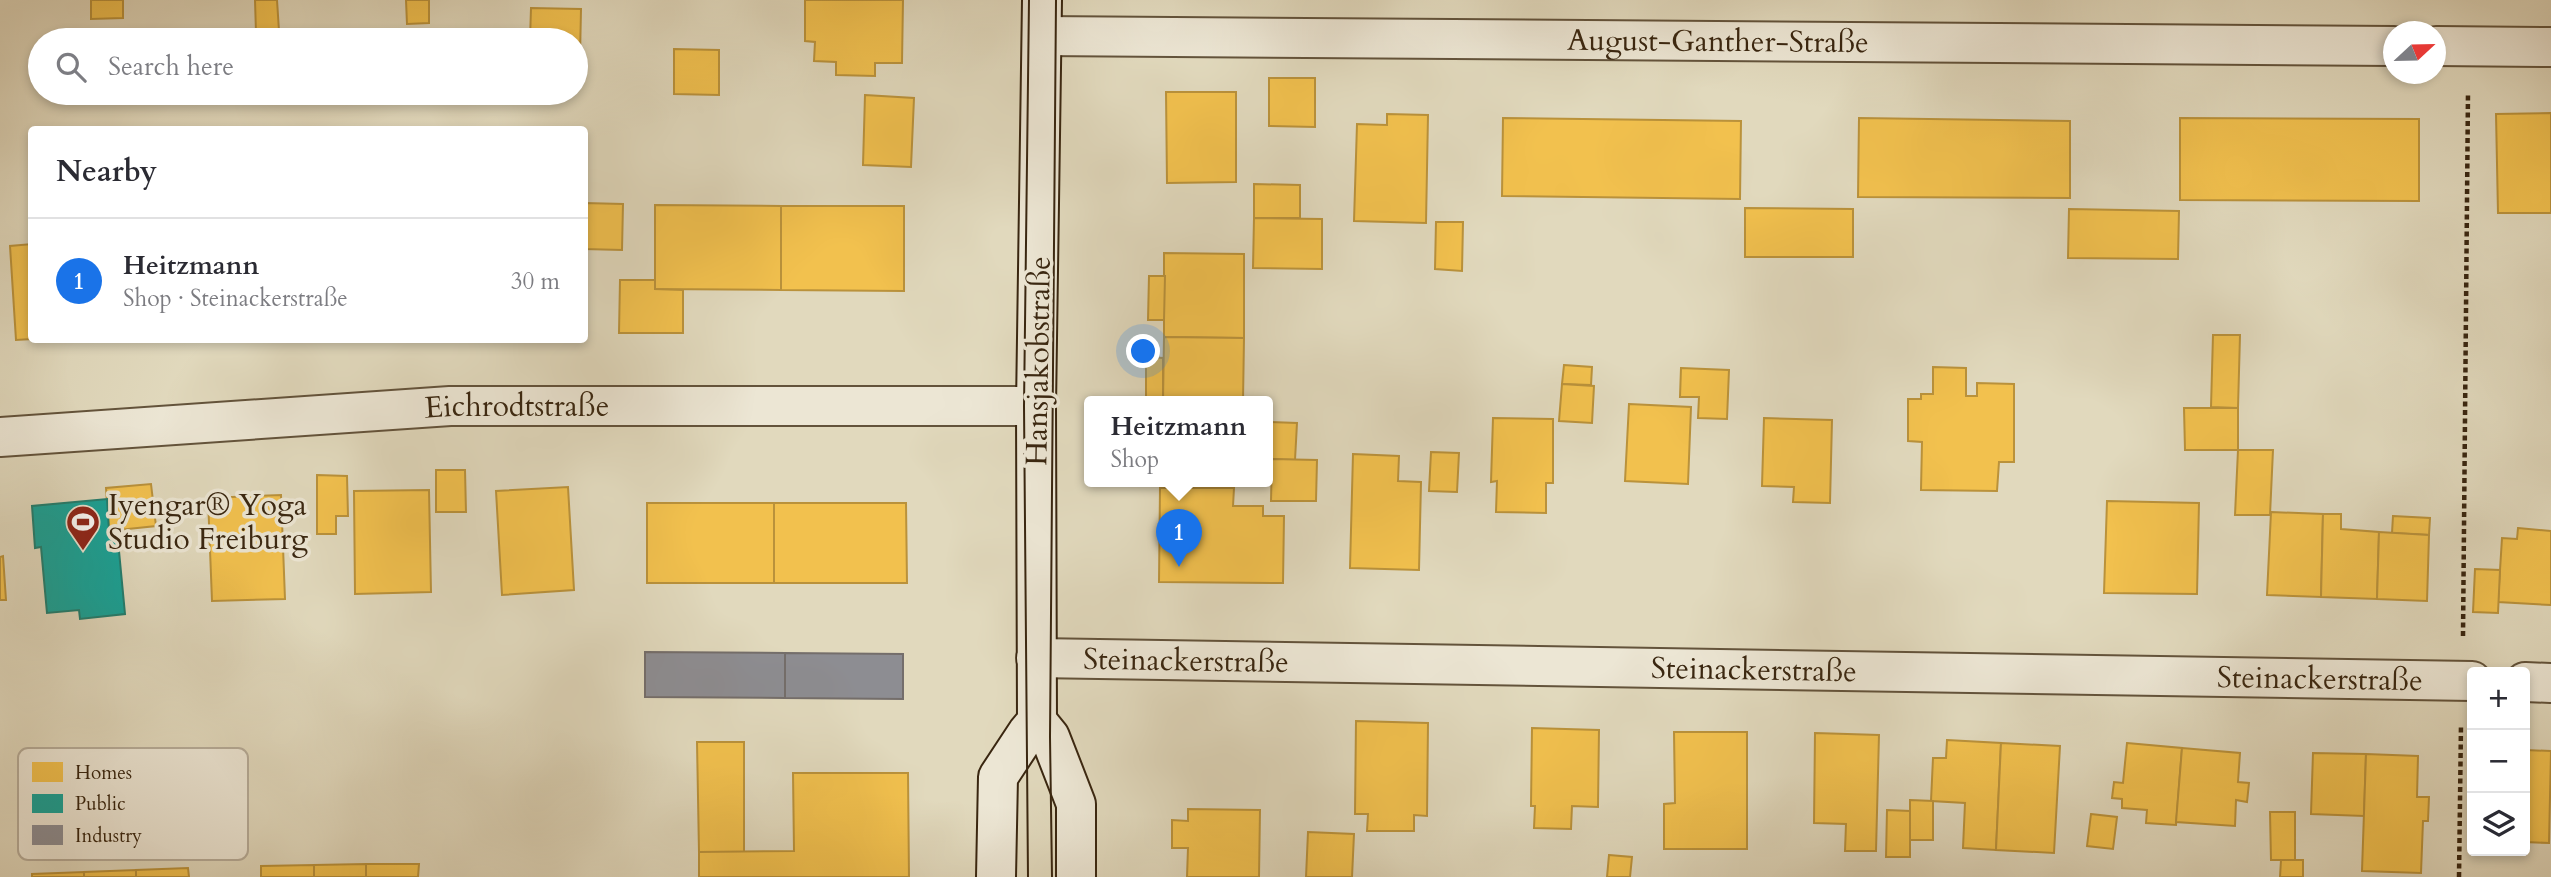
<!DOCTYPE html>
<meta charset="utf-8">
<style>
:root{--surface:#fff;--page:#f2f2f3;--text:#2b2b33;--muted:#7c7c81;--line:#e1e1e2;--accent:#1a73e8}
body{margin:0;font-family:Cardo,serif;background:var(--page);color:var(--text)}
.controls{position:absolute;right:21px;bottom:21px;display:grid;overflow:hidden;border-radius:7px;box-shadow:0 4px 10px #0003}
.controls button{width:63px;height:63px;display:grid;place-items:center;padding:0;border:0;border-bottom:2px solid var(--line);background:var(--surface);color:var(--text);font:35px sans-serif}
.compass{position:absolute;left:2383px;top:21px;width:63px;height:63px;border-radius:50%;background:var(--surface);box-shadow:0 4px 10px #0003;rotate:68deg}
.you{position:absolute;left:1144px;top:352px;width:24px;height:24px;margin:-18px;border:5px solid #fff;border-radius:50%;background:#1a73e8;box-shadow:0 0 0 10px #1a73e833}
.badge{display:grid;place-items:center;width:46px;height:46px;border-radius:50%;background:var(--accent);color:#fff;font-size:23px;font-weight:700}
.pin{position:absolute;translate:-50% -58px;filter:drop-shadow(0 2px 4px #0008)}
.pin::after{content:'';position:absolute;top:37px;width:24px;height:21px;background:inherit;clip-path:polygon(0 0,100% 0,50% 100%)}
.popup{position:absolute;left:1084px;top:396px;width:189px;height:91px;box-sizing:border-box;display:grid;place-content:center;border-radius:7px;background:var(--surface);filter:drop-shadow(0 2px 5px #0005);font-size:23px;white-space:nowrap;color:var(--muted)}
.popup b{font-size:26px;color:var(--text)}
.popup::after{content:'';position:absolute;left:50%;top:100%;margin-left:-14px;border:14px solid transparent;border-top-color:var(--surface)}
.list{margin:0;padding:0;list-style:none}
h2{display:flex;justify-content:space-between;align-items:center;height:91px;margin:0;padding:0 28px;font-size:30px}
h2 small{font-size:23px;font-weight:400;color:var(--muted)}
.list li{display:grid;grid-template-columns:46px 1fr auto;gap:21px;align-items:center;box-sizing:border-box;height:126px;padding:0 28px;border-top:2px solid var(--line)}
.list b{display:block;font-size:26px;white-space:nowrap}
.list p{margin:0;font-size:23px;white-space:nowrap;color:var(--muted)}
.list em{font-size:23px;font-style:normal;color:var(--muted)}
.icon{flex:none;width:38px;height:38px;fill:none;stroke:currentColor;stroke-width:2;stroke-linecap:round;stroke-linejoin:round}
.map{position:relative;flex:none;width:2551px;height:877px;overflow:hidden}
.search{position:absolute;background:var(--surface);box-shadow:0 4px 10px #0003;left:28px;top:28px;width:560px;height:77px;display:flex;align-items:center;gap:18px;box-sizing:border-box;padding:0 24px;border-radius:38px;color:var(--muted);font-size:26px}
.panel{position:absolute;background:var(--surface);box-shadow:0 4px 10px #0003;left:28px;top:126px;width:560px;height:217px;border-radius:7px}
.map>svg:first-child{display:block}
.homes{fill:#f2c14e;stroke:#ba923b;stroke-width:2}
.public{fill:#17a398;stroke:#217e6f;stroke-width:2}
.industry{fill:#8d8d92;stroke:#746e6b;stroke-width:2}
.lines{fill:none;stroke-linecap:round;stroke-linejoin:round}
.street-casing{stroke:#63533b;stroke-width:42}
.secondary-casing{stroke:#392610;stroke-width:42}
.path{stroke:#392610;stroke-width:4.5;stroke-dasharray:5 3.5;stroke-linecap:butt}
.street{stroke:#ece6d4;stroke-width:38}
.secondary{stroke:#ece6d4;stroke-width:38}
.tram{stroke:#392610;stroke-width:2}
.labels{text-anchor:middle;stroke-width:7;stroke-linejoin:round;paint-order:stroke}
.street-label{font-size:30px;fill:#392610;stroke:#ece6d4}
.poi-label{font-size:30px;fill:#392610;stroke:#ece6d4;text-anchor:start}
.key{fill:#ece6d4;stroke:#b6ac99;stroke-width:2}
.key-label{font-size:19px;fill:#392610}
</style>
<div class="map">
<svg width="2551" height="877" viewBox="0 0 2551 877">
<rect width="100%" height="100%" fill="#e1d9bd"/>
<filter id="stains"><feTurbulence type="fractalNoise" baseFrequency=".00286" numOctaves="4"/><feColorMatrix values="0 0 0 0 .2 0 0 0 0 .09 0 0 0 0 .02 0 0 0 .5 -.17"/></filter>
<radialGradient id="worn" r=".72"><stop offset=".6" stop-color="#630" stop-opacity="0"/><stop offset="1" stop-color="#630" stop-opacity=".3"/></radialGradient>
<g class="homes">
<path d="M91 0H123V18L91 19Z"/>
<path d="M255 0H277L279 31 256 33Z"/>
<path d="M406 0H429V23L407 24Z"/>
<path d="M805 0H903L902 63H875V76L836 75V62L814 61 815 42 805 41Z"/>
<path d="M531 8 581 9 580 57H576V40H530Z"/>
<path d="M674 49 719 50V95L674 94Z"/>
<path d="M1269 78H1315V127L1269 126Z"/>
<path d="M1166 92H1236V182L1167 183Z"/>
<path d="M865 95 914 98 911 167 863 165Z"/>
<path d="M2551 113V213H2498L2496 114Z"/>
<path d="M1387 114 1428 115 1426 223 1354 221 1357 124 1387 125Z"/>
<path d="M1503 118 1741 121 1740 199 1502 196Z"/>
<path d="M1859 118 2070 121V198L1858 197Z"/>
<path d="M2180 118 2419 119V201L2180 200Z"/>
<path d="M1254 184 1300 185V218H1254Z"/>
<path d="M584 203 623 204 622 250 584 249Z"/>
<path d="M655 205 781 206V290L655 289Z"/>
<path d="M781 206H904V291L781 290Z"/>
<path d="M1745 208 1853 209V257H1745Z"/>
<path d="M2069 209 2179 211 2178 259 2068 258Z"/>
<path d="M1254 218 1322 219V269L1253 268Z"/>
<path d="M1436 222H1463L1462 271 1435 269Z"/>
<path d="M32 244V339L16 340 10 246Z"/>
<path d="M1164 253 1244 254V338L1164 337Z"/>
<path d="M1149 276H1165L1164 320H1148Z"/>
<path d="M620 280H655V289L683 290V333H619Z"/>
<path d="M2213 335H2240L2238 408 2211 407Z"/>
<path d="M1164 337 1244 338 1243 401H1163Z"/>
<path d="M1146 357 1163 358V399H1146Z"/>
<path d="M1564 365 1592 367 1591 385 1562 384Z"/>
<path d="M1933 367 1966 368V396H1977V383L2014 384V462H1999L1997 491 1921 490 1922 442 1908 441V399H1921V394H1933Z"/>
<path d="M1681 368 1729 370 1727 419 1698 418 1699 397H1680Z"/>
<path d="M1562 384 1594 386 1592 423 1559 421Z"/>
<path d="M1629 404 1691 407 1688 484 1625 481Z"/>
<path d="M2184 408H2238V450H2185Z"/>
<path d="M1493 418 1553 419V483H1546V513L1496 512 1497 481 1491 482Z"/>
<path d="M1764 418 1832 420 1830 503 1793 502 1794 487 1762 486Z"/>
<path d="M1268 422 1297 423 1295 460 1268 459Z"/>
<path d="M2238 450H2273L2270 515H2235Z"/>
<path d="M1431 452 1459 453 1457 492 1429 491Z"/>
<path d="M1353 454 1399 456 1398 481 1421 482 1419 570 1350 568Z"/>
<path d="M1272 459 1317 460 1316 501H1271Z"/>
<path d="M436 470H465L466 512H436Z"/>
<path d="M317 475 347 476 348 516H336V534H317Z"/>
<path d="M151 484 156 526 109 531 106 488Z"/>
<path d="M568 487 574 590 502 595 496 491Z"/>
<path d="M1160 488H1234L1233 506H1263V516H1284L1283 583 1159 582Z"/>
<path d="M429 490 431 592 355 594 354 491Z"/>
<path d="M281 495 285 599 212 601 208 498Z"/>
<path d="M2107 501 2199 503 2197 594 2104 593Z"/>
<rect x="647" y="503" width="127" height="80"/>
<path d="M774 503H906L907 583H774Z"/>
<path d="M2271 512 2323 514 2321 597 2267 595Z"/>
<path d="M2323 514H2341V529L2379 532 2377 599 2321 597Z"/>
<path d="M2393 516 2430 518 2429 535 2392 533Z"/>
<path d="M2518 528 2551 531V605L2498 602 2502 538 2517 539Z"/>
<path d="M2379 532 2429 535 2427 601 2377 599Z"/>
<path d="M3 556 6 600H0V557Z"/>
<path d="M2475 569 2500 570 2498 613 2473 612Z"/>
<path d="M1356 721 1428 723 1427 816 1414 815V831H1367L1368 814H1355Z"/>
<path d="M1532 728 1599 730 1598 807 1572 806 1571 829 1534 828 1535 806H1531Z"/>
<path d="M1674 732H1747V849H1664V804L1675 803Z"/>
<path d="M1815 733 1879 735 1876 851H1845L1846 824 1814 823Z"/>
<path d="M1947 740 2001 743 1996 850 1963 848 1965 803 1931 801 1933 758H1946Z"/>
<path d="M697 742H744V852H699Z"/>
<path d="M2001 743 2060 746 2054 853 1996 850Z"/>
<path d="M2127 743 2182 748 2176 825 2146 823 2147 810 2122 808V799L2112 798 2114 782 2123 783Z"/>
<path d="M2182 748 2240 753 2238 782 2249 783 2247 802 2236 800 2235 826 2176 822Z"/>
<path d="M2525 750 2551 751 2549 843 2525 842Z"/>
<path d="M2313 753 2366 754 2364 816 2311 814Z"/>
<path d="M2366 754 2418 756 2417 797H2429L2428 821H2423L2421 873 2362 871Z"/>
<path d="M793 773H908L909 877H699V852L794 851Z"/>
<path d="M1910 800 1933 801V840H1910Z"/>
<path d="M1188 809 1260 810 1259 877H1187L1188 848H1172V820L1188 821Z"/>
<path d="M1887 810 1910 811V857H1886Z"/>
<path d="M2270 812H2295V860H2271Z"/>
<path d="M2091 814 2117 817 2113 849 2087 846Z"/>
<path d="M1308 832 1354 834 1352 877H1306Z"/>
<path d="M1609 855 1632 857 1630 877H1607Z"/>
<path d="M2281 860H2303V877H2280Z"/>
<path d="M366 864V877H314V865Z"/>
<path d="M366 864H419L418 877H366Z"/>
<path d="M314 865V877H261V866Z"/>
<path d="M188 868 189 877H136V870Z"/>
<path d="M136 870V877H84V872Z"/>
<path d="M84 872V877H32V874Z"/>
</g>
<path class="public" d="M107 499 109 531 117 530 125 614 80 619 79 610 47 613 41 547 35 548 32 506Z"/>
<g class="industry">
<path d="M645 652 785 653V698L645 697Z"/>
<path d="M785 653 903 654V699L785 698Z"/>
</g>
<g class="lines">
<g class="street-casing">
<g id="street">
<path id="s1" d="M1042 36 2394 46"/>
<path d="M2436 46 2551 47"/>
<path id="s2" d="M0 437 450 406H1036"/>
<path id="s3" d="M1036 658 2472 681"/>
<path d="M2525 682 2551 683"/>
</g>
</g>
<g class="secondary-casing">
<g id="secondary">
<path d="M1042 0 1036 406 1037 721 1050 737 1076 804V877"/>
<path d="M996 877 998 777 1027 733 1037 721"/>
</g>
</g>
<g class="path">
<path d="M2463 636 2468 92"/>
<path d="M2459 877 2461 725"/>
</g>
<use href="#street" class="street"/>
<use href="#secondary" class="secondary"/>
<g class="tram">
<path d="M1028 877 1024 406 1029 0"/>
<path d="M1052 877 1050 737 1056 0"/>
</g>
</g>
<defs>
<g id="stadium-pin" transform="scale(1.75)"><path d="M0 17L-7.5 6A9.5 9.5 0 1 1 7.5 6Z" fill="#8f2418" stroke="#ece6d4"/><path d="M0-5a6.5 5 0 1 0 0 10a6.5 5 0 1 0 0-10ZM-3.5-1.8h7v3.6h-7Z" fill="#fff"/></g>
</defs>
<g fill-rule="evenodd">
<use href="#stadium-pin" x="83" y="522"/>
</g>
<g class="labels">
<g class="street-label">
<text dy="10" stroke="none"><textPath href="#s1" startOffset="676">August-Ganther-Straße</textPath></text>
<text transform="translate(1038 361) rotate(-89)" y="10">Hansjakobstraße</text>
<text dy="10" stroke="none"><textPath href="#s2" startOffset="518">Eichrodtstraße</textPath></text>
<text dy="10" stroke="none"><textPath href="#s3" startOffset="150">Steinackerstraße</textPath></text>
<text dy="10" stroke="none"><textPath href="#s3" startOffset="718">Steinackerstraße</textPath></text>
<text dy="10" stroke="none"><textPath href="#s3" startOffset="1284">Steinackerstraße</textPath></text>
</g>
<g class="poi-label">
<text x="108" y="515">Iyengar® Yoga<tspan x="108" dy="34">Studio Freiburg</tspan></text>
</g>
</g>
<rect x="18" y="748" width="230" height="112" rx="10" class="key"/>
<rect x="32" y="762" width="31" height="20" fill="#f2c14e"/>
<rect x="32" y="794" width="31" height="19" fill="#17a398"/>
<rect x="32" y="825" width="31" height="20" fill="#8d8d92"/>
<g class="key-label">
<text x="75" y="779">Homes</text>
<text x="75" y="810">Public</text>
<text x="75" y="842">Industry</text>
</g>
<rect width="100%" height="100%" filter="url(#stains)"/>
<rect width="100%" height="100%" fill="url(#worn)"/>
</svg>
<div class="controls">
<button>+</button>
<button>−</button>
<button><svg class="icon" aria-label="layers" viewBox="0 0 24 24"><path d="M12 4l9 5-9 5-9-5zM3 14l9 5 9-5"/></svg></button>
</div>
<svg class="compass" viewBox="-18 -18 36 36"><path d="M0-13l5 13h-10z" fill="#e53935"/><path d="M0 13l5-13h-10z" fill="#7c7c81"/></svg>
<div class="you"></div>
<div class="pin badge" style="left:1179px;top:567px">1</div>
<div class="popup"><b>Heitzmann</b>Shop</div>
<div class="search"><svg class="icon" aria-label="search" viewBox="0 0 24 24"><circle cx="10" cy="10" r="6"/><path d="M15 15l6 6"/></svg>Search here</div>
<section class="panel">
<h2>Nearby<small></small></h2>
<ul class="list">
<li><span class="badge">1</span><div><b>Heitzmann</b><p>Shop · Steinackerstraße</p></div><em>30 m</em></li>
</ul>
</section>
</div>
